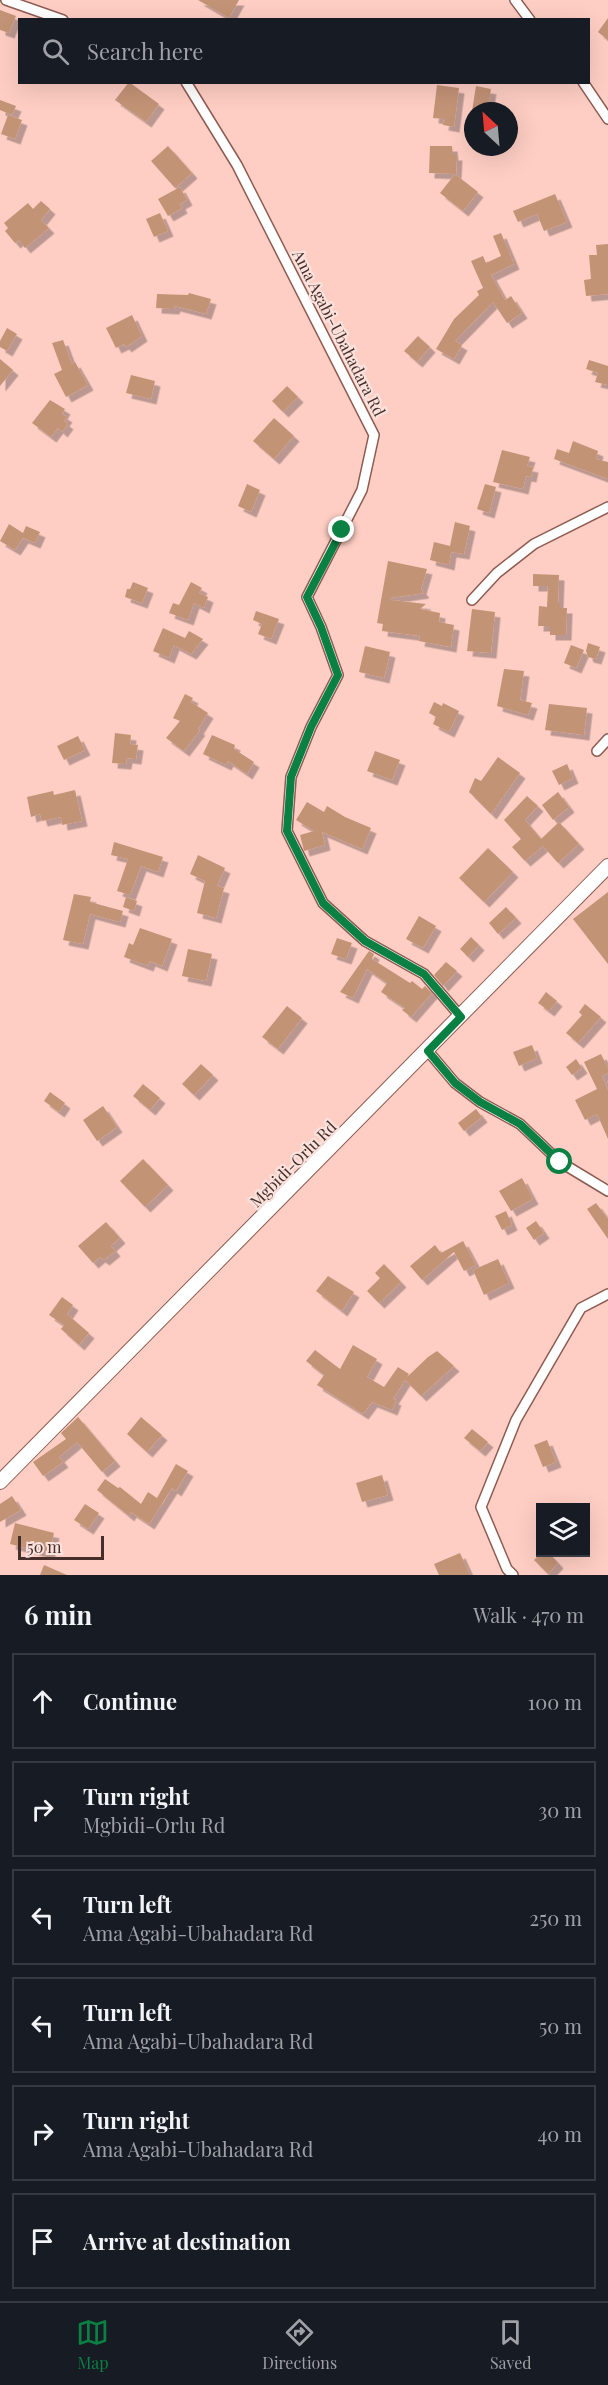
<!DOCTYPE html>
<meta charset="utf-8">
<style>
:root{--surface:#171b24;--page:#20242c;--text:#f1f3f6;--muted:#9ea1a6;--line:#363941;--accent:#0b8043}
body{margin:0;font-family:"Playfair Display",serif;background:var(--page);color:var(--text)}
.controls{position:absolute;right:18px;bottom:18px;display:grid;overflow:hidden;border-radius:0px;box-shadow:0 6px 24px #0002}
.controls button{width:54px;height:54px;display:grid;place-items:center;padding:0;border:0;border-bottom:2px solid var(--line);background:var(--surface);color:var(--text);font:30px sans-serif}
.compass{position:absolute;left:464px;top:102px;width:54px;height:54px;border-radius:50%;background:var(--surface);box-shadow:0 6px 24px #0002;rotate:334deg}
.scale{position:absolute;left:18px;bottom:15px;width:86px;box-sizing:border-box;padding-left:6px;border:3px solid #462f2a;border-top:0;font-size:16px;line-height:21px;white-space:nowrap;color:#462f2a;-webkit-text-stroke:4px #fbe2dd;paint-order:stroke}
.stop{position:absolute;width:18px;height:18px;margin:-14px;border:4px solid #0b8043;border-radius:50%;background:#fff}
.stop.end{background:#0b8043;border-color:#fff;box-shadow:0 2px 6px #0008}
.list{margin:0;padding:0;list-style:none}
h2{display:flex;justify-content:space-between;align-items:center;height:78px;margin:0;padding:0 24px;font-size:26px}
h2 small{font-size:20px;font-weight:400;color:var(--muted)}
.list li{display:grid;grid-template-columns:39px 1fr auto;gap:18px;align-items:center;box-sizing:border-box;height:96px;margin:0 12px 12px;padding:0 12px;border:2px solid var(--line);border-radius:0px}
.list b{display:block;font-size:22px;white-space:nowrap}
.list p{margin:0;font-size:20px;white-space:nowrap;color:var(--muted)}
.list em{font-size:20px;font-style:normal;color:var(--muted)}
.icon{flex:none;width:33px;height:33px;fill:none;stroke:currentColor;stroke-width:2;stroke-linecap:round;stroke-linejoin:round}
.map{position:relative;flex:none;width:608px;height:1575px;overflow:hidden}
.search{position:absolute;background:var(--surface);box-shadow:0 6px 24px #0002;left:18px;right:18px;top:18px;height:66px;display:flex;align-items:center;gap:15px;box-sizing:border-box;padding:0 21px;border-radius:0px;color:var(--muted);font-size:22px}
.sheet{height:726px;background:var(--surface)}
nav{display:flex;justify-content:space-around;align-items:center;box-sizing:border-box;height:84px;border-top:2px solid var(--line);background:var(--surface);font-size:16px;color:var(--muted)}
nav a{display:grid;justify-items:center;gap:3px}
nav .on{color:var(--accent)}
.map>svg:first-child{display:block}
.building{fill:#c39376;filter:url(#shadow)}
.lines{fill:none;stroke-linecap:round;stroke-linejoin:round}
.minor-casing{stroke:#8f5b51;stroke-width:12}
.secondary-casing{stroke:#8f5b51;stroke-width:16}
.minor{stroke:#fff;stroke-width:9}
.secondary{stroke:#fff;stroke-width:14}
.route{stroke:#0b8043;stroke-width:8}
.labels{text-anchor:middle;stroke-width:4.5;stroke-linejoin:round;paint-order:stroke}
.street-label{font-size:16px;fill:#462f2a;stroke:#fbe2dd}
</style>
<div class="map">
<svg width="608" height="1575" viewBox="0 0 608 1575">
<defs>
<filter id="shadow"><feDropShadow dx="5.5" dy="5.5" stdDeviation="0" flood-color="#0004"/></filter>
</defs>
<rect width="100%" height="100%" fill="#fecec4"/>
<g class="building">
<path d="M198 0H239L229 18Z"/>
<path d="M0 10 16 16 9 33 0 30Z"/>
<path d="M608 18V40L598 32Z"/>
<path d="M129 82 159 104 146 122 115 100Z"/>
<path d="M437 85 459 88 454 127 443 125 444 119 433 118Z"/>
<path d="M476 86 491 89 487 111H472Z"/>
<path d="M0 100 16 106 12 115 0 110Z"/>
<path d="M8 115 22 120 15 139 1 134Z"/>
<path d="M168 146 192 173 175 188 151 161Z"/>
<path d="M430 146H452L453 155H457L456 174 429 173Z"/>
<path d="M455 174 478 192 463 211 440 193Z"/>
<path d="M180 187 187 200 180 204 182 208 168 216 158 199Z"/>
<path d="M555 194 567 222 544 231 537 214 518 222 513 211Z"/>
<path d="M41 201 50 209 41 220 49 228 25 248 19 240 15 243 5 231 8 228 4 223 28 203 33 209Z"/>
<path d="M160 213 168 231 154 237 146 219Z"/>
<path d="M501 233 514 264 491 275 505 300 511 296 522 313 507 323 493 302 455 341 462 345 454 359 436 349 454 319 479 295 477 291 483 288 471 261 483 256 486 263 501 256 493 236Z"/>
<path d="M608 244V294L586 296 584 280 591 279 589 255H597L596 245Z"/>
<path d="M189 293 211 299 206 314 175 306 174 309 156 308 157 294 188 295Z"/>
<path d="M132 315 142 336 126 347 124 344 116 348 106 328Z"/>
<path d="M7 328 17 334 7 351 0 347V341Z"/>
<path d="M418 336 430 347 417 362 404 351Z"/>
<path d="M63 340 72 364 75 362 88 385 66 397 54 374 62 370 52 343Z"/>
<path d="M0 359 13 370 0 386Z"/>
<path d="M589 360 608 366V385L595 382 598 373 586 369Z"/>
<path d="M131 375 155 381 151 399 126 393Z"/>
<path d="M287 386 298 397 283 412 272 401Z"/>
<path d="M50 400 65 409 62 414 67 417 64 421 68 424 62 432 58 428 51 437 32 423Z"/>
<path d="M274 418 294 436 274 459 253 441Z"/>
<path d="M573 441 598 451 596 459 608 462V479L554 459 557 449 569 453Z"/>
<path d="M502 450 530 457 527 466 533 467 531 477 526 476 523 489 493 482Z"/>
<path d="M247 484 260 490 251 512 238 506Z"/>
<path d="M485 484 496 487 489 513 477 509Z"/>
<path d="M455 522 470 526 464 554 451 552 449 565 430 560 434 542 450 546Z"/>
<path d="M9 524 23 533 26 526 40 532 35 543 23 538 15 550 0 541Z"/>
<path d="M388 561 427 569 421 589 424 593 390 598 391 600 426 604 420 609 440 613 439 622 454 625 451 647 419 641 420 636 382 631 383 624 377 623Z"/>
<path d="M533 574 559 575 558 603H560V608H567L566 635H550V626H538L539 606 547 607 548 586H533Z"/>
<path d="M133 582 148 588 142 603 125 597 127 589H130Z"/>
<path d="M191 582 202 588 199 593 208 597 204 608 194 603 188 620 169 613 173 603 179 605Z"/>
<path d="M472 609 495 612 491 653 467 651Z"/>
<path d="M256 611 279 619 271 639 258 634 262 624 253 620Z"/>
<path d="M163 628 185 638 189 631 203 639 191 654 174 645 169 658 153 651Z"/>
<path d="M588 643 600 647 596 659 588 657 586 651Z"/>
<path d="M571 645 584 650 576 668 564 663Z"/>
<path d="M365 646 390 652 384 678 359 672Z"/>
<path d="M504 669 524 671 520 700 532 703 528 715 497 706Z"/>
<path d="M185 694 193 698 191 702 208 713 198 729 200 730 184 751 166 738 180 721 173 718Z"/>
<path d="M434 702 442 706 443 703 459 711 449 732 433 724 436 717 429 713Z"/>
<path d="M549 704 587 708 584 735 545 730Z"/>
<path d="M115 733 131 735 130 744 138 745 136 759 127 758 126 764 112 763Z"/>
<path d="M212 735 235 745 234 749 254 762 247 774 228 761 226 765 203 754Z"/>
<path d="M78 736 85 750 64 760 57 746Z"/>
<path d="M375 751 400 760 392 780 367 771Z"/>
<path d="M498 757 520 773 491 814 469 792 475 778 481 781Z"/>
<path d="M567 764 573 778 559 785 552 771Z"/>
<path d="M75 790 82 821 62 825 61 817 42 821 40 814 31 817 27 797 53 791 54 795Z"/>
<path d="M558 792 569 807 553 820 542 805Z"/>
<path d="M527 796 538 806 525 820 541 839 559 822 579 844 558 863 543 846 525 861 512 847 521 839 504 820Z"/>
<path d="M307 802 324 812 327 806 345 817 371 828 362 849 322 832 325 845 304 851 300 835 314 831 296 820Z"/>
<path d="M114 842 163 857 158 872 141 866 130 895 117 891 128 859 111 855Z"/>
<path d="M488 848 513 872 484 902 459 878Z"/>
<path d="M198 855 225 868 217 886 224 888 216 918 197 913 205 881 190 874Z"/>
<path d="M608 892V964L573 919Z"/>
<path d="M74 894 91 897 90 902 123 911 120 922 90 914 83 944 63 940Z"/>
<path d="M126 897 137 901 134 911 123 907Z"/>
<path d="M506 907 516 918 498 934 489 923Z"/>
<path d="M419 916 436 926 423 948 406 939Z"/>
<path d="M140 928 172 939 162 966 150 961 148 966 124 957 129 943 133 945Z"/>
<path d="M471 937 479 945 468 957 460 949Z"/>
<path d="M337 938 352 943 346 959 331 954Z"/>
<path d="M188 949 212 954 206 981 182 976Z"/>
<path d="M369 951 374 954 372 959 410 983 412 981 422 989 425 986 432 993 411 1017 402 1010 405 1008 381 992 387 983 367 969 353 998 340 992Z"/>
<path d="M446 962 457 971 443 986 434 975Z"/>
<path d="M546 992 557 1001 549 1011 538 1003Z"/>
<path d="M585 1004 601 1017 578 1043 566 1033 582 1015 579 1012Z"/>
<path d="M287 1006 302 1018 278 1049 262 1037Z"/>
<path d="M532 1045 537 1058 519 1066 513 1052Z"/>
<path d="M601 1054 608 1068V1073L602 1076 608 1090V1139L597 1114 585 1120 575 1100 597 1089 584 1062Z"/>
<path d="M576 1059 582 1068 572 1075 566 1067Z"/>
<path d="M201 1064 213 1075 194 1095 182 1084Z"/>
<path d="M143 1084 160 1098 150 1110 133 1096Z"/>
<path d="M50 1092 65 1103 59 1112 44 1101Z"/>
<path d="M103 1106 117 1127 97 1141 83 1120Z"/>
<path d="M476 1109 482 1117 464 1131 458 1123Z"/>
<path d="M143 1159 168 1185 145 1207 120 1181Z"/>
<path d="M522 1178 533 1199 511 1211 499 1191Z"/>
<path d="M596 1203 608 1219V1239L587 1209Z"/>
<path d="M506 1211 512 1225 502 1230 495 1216Z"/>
<path d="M536 1221 544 1233 534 1240 526 1228Z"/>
<path d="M106 1222 120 1238 111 1246 115 1251 104 1260 100 1257 93 1263 78 1246Z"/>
<path d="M463 1241 476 1265 464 1271 454 1252 422 1280 410 1266 435 1245 441 1253Z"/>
<path d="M498 1259 509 1283 484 1295 473 1270Z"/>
<path d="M384 1264 401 1282 379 1303 367 1291 380 1278 375 1273Z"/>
<path d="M328 1276 354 1292 342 1311 316 1291Z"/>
<path d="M62 1297 73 1305 67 1314 89 1333 79 1345 61 1329 64 1325 49 1315Z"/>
<path d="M353 1345 377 1359 367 1377 384 1387 398 1367 409 1374 406 1378 428 1357 437 1351 454 1366 421 1396 405 1380 393 1399 396 1400 392 1410 372 1402 363 1414 317 1385 324 1375 306 1361 315 1350 340 1369Z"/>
<path d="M78 1417 115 1461 102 1472 77 1442 59 1457 63 1462 43 1476 33 1462 66 1439 61 1433Z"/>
<path d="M141 1417 162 1435 147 1452 127 1434Z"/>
<path d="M472 1429 488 1442 480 1451 464 1438Z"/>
<path d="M547 1440 556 1462 543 1467 534 1445Z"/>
<path d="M176 1464 188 1471 176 1491 172 1488 149 1524 131 1512 129 1516 97 1490 105 1479 118 1488 120 1487 141 1504 148 1492 157 1498Z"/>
<path d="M382 1475 388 1495 362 1502 356 1483Z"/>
<path d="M12 1496 21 1510 0 1522V1504Z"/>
<path d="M85 1504 99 1513 88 1529 74 1520Z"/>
<path d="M15 1523 54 1533 49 1554 10 1544Z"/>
<path d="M542 1552H548L558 1563 548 1574 534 1560Z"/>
<path d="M460 1553 470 1575H439L434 1564Z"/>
<path d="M44 1565 67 1575H40Z"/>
</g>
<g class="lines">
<g class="minor-casing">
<g id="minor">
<path d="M6 0 63 20"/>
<path d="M515 0 530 20"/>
<path d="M186 82 237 165 374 435 362 490 307 597 321 627 338 675 311 727 291 777 287 831 323 903 365 941 424 974 461 1017"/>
<path d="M583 82 608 119"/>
<path d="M472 600 497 573 534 544 608 507"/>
<path d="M597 751 608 739"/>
<path d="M428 1051 455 1083 480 1102 520 1124 560 1162 608 1191"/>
<path d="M513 1575 507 1569 481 1507 516 1420 581 1308 608 1294"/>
</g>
</g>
<g class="secondary-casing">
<path id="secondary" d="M0 1482 608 866"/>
</g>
<use href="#minor" class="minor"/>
<use href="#secondary" class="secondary"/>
</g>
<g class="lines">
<path class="route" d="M342 530 307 597 321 627 338 675 311 727 291 777 287 831 323 903 365 941 424 974 461 1017 428 1051 455 1083 480 1102 520 1124 560 1162"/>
</g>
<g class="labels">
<g class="street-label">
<text transform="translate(339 333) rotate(63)" y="6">Ama Agabi-Ubahadara Rd</text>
<text transform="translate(293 1164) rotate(-45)" y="6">Mgbidi-Orlu Rd</text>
</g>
</g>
</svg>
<div class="controls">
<button><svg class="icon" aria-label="layers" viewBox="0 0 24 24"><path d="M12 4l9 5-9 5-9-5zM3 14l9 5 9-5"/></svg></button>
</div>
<svg class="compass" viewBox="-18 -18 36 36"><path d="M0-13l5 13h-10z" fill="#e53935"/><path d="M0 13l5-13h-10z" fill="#9ea1a6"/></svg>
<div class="scale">50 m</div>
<div class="stop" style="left:560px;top:1162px"></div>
<div class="stop end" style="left:342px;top:530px"></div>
<div class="search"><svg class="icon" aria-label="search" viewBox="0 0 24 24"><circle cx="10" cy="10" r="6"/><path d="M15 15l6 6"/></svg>Search here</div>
</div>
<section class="sheet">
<h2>6 min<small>Walk · 470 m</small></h2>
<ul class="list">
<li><svg class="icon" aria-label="ahead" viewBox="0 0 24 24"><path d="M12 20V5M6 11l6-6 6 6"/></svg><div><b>Continue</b></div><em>100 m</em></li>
<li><svg class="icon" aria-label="right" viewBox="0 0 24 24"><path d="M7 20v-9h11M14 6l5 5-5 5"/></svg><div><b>Turn right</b><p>Mgbidi-Orlu Rd</p></div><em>30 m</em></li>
<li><svg class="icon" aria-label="left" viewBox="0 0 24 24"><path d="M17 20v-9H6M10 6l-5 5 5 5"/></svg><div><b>Turn left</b><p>Ama Agabi-Ubahadara Rd</p></div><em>250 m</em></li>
<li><svg class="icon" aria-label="left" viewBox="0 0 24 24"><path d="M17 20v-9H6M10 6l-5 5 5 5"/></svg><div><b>Turn left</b><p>Ama Agabi-Ubahadara Rd</p></div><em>50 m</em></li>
<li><svg class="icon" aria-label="right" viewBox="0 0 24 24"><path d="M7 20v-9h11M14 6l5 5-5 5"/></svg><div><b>Turn right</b><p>Ama Agabi-Ubahadara Rd</p></div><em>40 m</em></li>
<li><svg class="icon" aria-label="arrive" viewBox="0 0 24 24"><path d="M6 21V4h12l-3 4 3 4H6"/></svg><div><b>Arrive at destination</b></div></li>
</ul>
</section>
<nav>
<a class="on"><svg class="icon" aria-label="map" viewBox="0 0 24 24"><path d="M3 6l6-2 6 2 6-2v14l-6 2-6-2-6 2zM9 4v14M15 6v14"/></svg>Map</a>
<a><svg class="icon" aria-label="directions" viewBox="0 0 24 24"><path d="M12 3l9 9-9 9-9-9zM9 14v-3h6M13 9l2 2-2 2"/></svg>Directions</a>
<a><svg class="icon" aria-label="saved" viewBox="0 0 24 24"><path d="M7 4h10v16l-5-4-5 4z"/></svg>Saved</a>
</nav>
